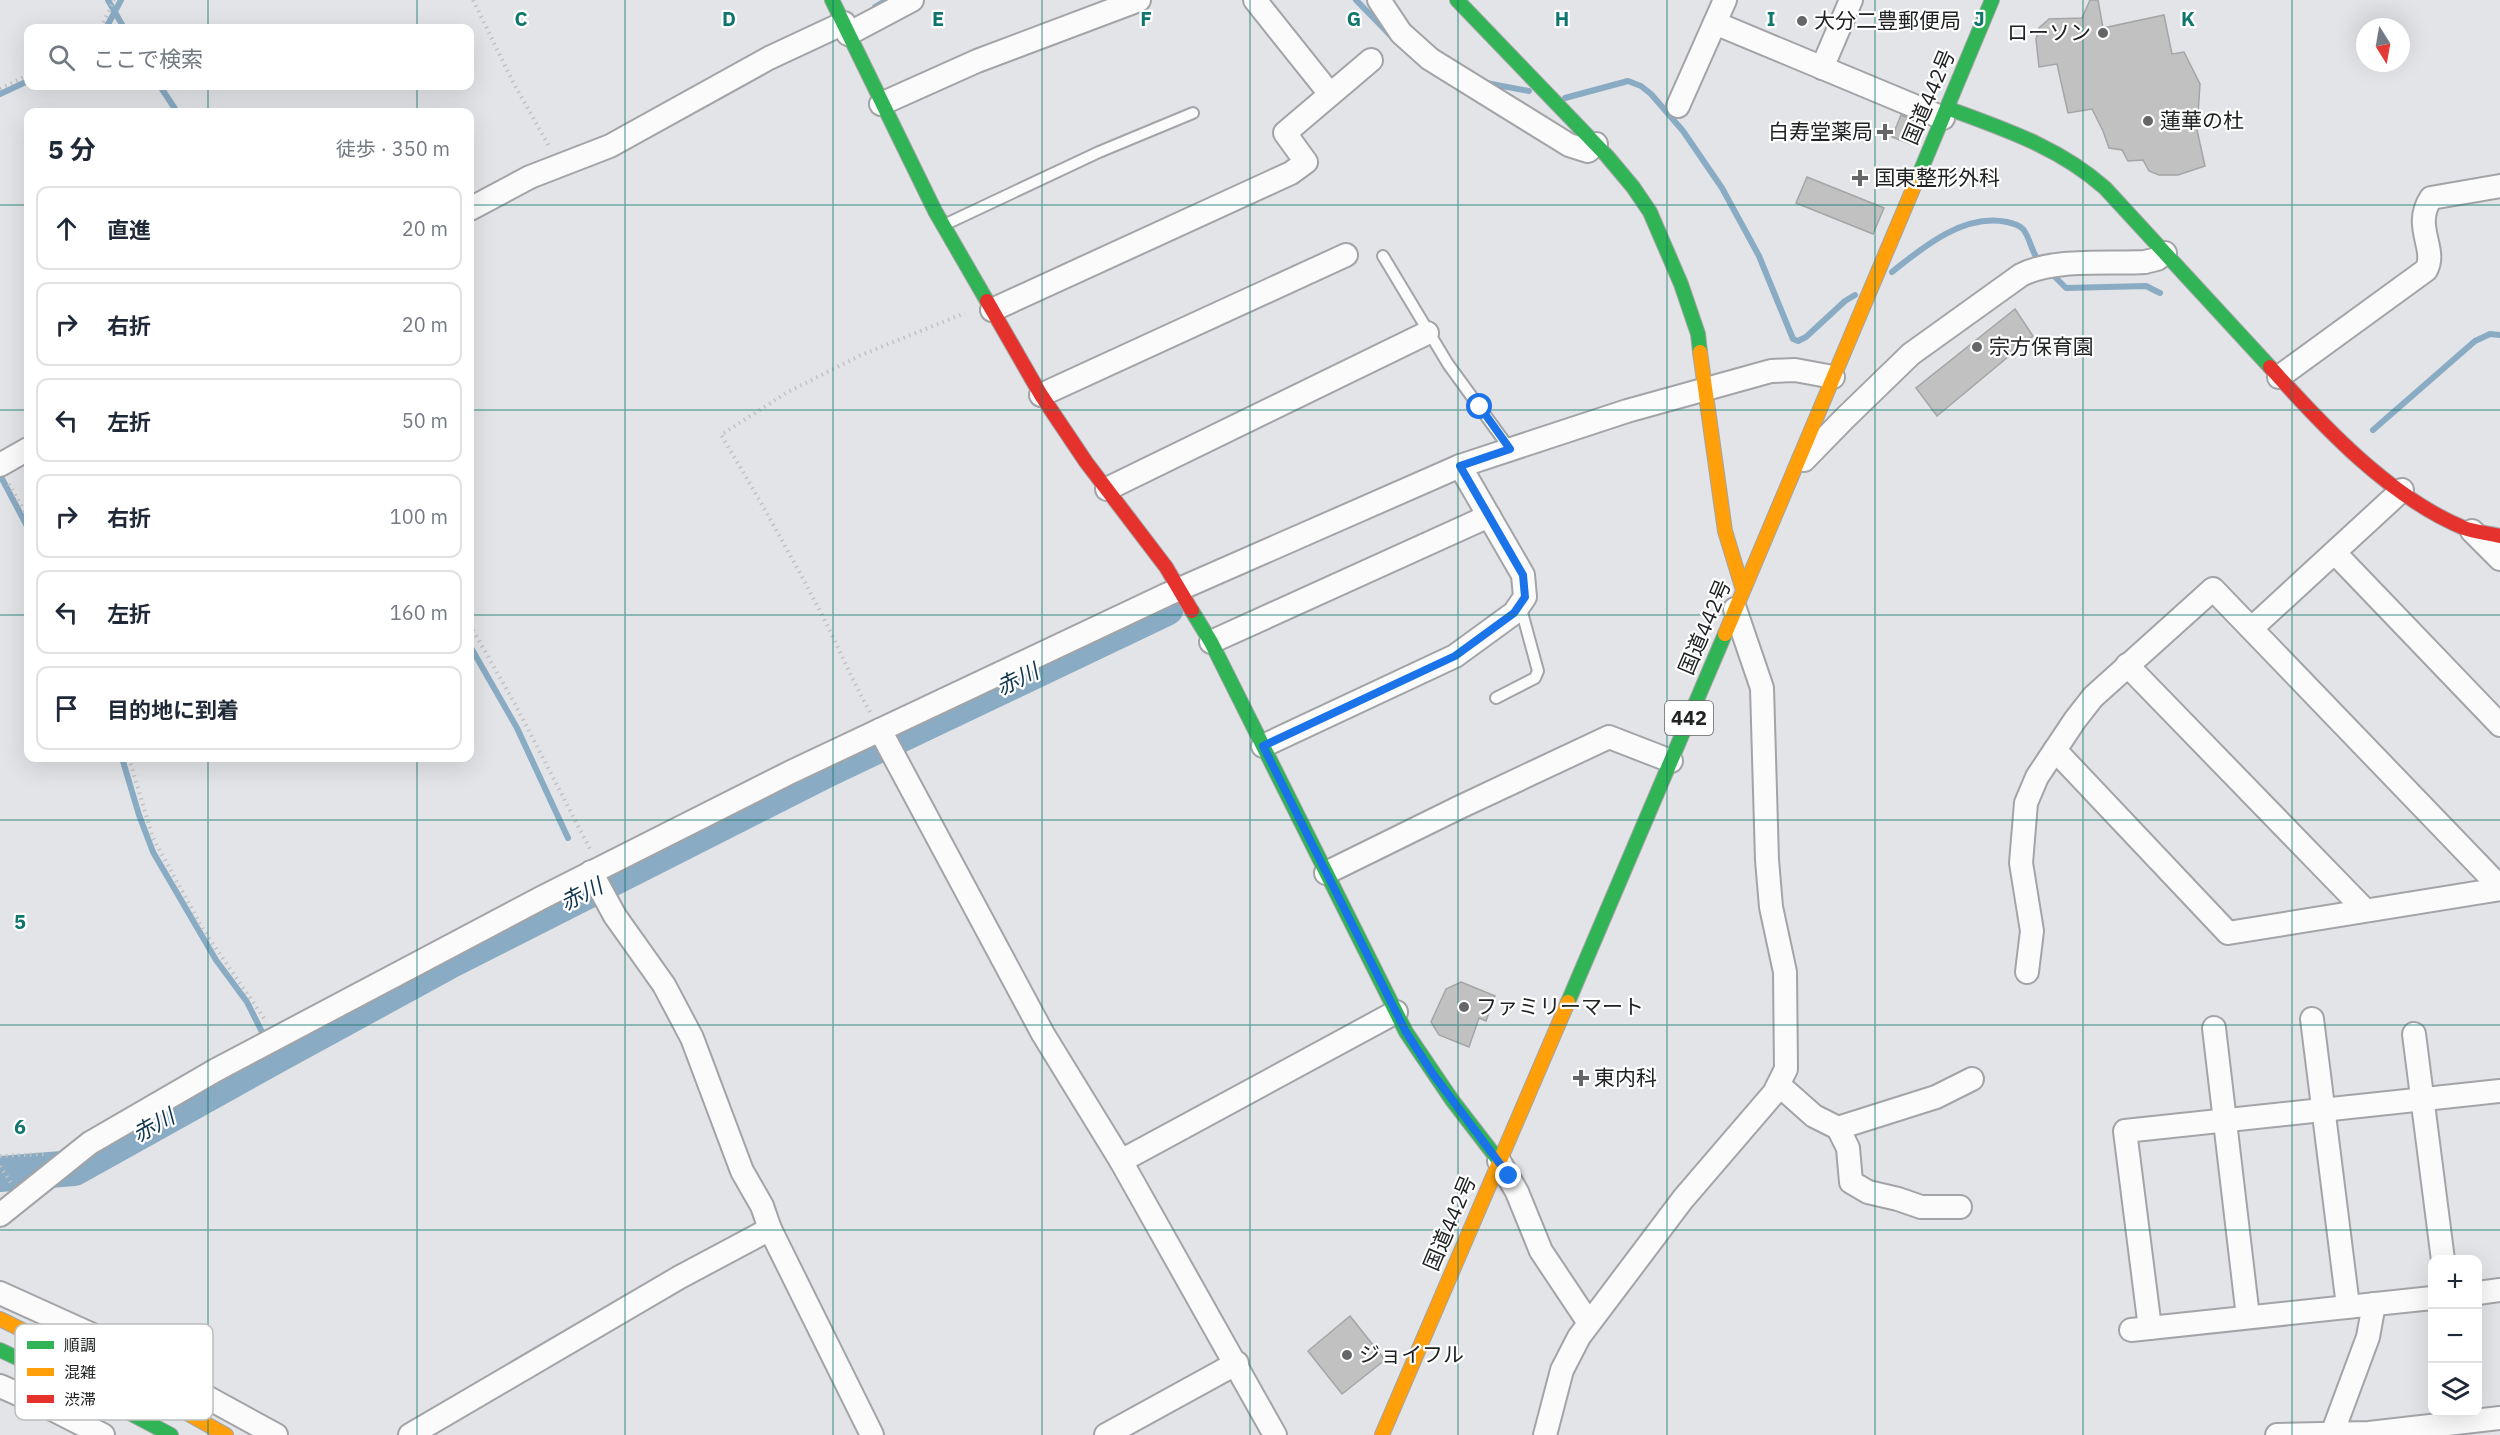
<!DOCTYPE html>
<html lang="ja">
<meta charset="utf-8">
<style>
:root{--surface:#fff;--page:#f6f6f7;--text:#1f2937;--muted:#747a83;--line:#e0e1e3}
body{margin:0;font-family:"IBM Plex Sans","Noto Sans JP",sans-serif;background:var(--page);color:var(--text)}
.controls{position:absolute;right:18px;bottom:18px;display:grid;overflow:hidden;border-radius:12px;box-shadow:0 6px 24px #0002}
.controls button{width:54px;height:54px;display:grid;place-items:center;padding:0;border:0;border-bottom:2px solid var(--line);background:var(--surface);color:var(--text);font:30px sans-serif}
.compass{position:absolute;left:2356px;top:18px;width:54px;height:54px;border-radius:50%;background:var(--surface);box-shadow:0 6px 24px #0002;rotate:169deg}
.stop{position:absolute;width:18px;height:18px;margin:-14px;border:4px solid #1a73e8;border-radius:50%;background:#fff}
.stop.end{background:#1a73e8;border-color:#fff;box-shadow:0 2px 6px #0008}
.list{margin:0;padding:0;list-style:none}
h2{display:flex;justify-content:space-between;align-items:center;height:78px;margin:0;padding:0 24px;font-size:26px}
h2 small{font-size:20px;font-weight:400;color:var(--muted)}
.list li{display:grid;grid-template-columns:39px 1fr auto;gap:18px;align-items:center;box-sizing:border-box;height:84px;margin:0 12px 12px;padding:0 12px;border:2px solid var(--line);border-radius:12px}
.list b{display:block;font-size:22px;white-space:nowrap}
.list em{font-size:20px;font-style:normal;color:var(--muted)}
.icon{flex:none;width:33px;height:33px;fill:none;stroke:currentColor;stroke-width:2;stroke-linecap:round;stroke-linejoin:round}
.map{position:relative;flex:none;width:2500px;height:1435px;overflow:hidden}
.search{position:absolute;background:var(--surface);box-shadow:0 6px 24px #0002;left:24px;top:24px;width:450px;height:66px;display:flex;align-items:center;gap:15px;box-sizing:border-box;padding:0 21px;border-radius:12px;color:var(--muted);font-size:22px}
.panel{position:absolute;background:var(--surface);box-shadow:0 6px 24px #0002;left:24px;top:108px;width:450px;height:654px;border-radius:12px}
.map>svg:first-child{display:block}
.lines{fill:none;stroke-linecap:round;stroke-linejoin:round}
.stream{stroke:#89abc3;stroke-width:6}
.river{stroke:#89abc3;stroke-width:36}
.building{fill:#c1c1c2;stroke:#a4a5a5;stroke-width:1.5}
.lane-casing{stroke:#a3a4a7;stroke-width:14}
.street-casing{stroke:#a3a4a7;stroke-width:26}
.fast-casing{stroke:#a3a4a7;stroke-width:16}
.slow-casing{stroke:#a3a4a7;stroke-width:16}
.jam-casing{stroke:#a3a4a7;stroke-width:16}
.path{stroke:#c2c2c3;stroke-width:4;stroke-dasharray:1.5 4.5;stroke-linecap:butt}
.lane{stroke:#fbfbfb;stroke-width:10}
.street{stroke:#fbfbfb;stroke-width:22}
.fast{stroke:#30b455;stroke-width:14}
.slow{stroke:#ff9f0a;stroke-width:14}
.jam{stroke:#e5322d;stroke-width:14}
.route{stroke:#1a73e8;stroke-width:8}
.grid{fill:none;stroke:#0f766e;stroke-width:1.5;stroke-opacity:0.55}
.poi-dot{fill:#646668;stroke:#fff;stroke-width:2}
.labels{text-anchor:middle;stroke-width:4.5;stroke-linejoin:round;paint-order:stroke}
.shield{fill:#fff;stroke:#636465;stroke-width:1.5}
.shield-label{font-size:20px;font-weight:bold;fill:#202223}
.poi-label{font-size:21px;fill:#202223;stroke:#fff;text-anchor:start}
.street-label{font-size:21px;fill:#202223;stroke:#fff}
.water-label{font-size:22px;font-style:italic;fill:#0f364e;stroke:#fff}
.key{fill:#fff;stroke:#bcbdbd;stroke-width:1.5}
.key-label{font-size:16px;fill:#202223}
.grid-label{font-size:20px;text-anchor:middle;font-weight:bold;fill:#0f766e;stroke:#fff;stroke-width:4.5;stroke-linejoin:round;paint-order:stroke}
</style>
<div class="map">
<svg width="2500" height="1435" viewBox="0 0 2500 1435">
<rect width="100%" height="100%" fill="#e2e4e7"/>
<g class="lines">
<g class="stream">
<path d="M108 0 124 28"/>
<path d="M1356 0 1391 36"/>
<path d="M875 7 887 0"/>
<path d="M106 28 121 0"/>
<path d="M1486 83 1529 91"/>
<path d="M160 86 177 112"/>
<path d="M0 94 28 81"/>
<path d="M1565 98 1628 81 1641 86 1651 94 1683 131 1722 188 1759 256 1793 339 1798 341 1806 337 1845 301 1855 295"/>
<path d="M2049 271 2066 288 2146 286 2160 293"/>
<path d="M1892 272C1923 247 1964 213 2007 222 2012 223 2019 225 2023 229 2031 239 2031 253 2040 262"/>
<path d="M2373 430 2475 341 2490 334 2500 335"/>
<path d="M0 475 28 528"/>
<path d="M470 646 517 728 568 838"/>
<path d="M122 758 139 815 153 852 216 960 247 1002 265 1038"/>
</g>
<path class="river" d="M0 1174 74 1168 275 1056 451 960 828 769 1166 608"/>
</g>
<g class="building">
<path d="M2090 0H2098L2103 28 2164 15 2172 54 2184 52 2200 84 2197 130 2205 166 2178 175H2159L2149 171 2143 160 2128 161 2122 150 2109 148 2103 131 2092 109 2068 113 2057 64 2039 67 2036 39 2039 28 2049 19 2082 18Z"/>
<path d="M1901 115 1920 123 1911 144 1892 137Z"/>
<path d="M1807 177 1884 208 1873 234 1796 203Z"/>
<path d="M2015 309 2033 336 1937 416 1916 388Z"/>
<path d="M1461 982 1495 996 1486 1021 1479 1018 1469 1047 1439 1035 1431 1022 1446 989Z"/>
<path d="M1350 1316 1385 1360 1342 1394 1308 1351Z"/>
</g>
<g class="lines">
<g class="lane-casing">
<g id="lane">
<path d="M946 224 1099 152 1193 113"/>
<path d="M1383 256 1448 364 1510 449"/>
<path d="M1496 698 1535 678 1538 671 1520 605"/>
</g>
</g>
<g class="street-casing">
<g id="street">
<path d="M1255 0 1330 94"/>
<path d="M1379 0 1401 33 1430 59 1569 145 1588 151 1596 144"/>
<path d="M1715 23 1943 118"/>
<path d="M848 34 912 0"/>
<path d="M1822 68 1851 0"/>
<path d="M881 104 977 61 1139 0"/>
<path d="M1678 106 1725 0"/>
<path d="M470 209 530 177 610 146 769 58 844 23"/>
<path d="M992 310 1291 173 1306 162 1285 133 1371 60"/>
<path d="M2279 377 2426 270C2438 249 2412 227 2431 198L2500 186"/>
<path d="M1041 395 1346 255"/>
<path d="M1804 460 1845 418 1911 354 2021 275C2054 258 2108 264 2145 262L2157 259 2165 253"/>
<path d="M0 465 28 449"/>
<path d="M1107 489 1427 333"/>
<path d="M2472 531 2500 559"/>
<path d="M2335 553 2500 725"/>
<path d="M2252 628 2402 490"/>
<path d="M1211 642 1489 516"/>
<path d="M2127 665 2364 909"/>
<path d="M880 730 1043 1034 1121 1161 1275 1435"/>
<path d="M1263 746 1455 656 1514 613 1525 597 1523 575 1460 466"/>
<path d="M2055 750 2228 933 2500 889"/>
<path d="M591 872 615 916 664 985 692 1038 742 1171 762 1206 770 1229 872 1435"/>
<path d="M1326 873 1458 808 1609 737 1671 761"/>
<path d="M2027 972 2032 931 2021 863 2026 803 2037 777 2075 720 2093 697 2213 589 2500 887"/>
<path d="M2312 1019 2348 1306"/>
<path d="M2214 1028 2248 1317"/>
<path d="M2414 1034 2443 1260"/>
<path d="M1779 1085 1814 1116 1838 1128 1848 1148 1851 1182 1868 1192 1898 1199 1921 1207H1960"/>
<path d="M1838 1128 1936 1097 1972 1079"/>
<path d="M1121 1161 1396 1012"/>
<path d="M1499 1161 1517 1192 1541 1251 1589 1323"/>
<path d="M0 1215 90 1143 216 1070 543 897 791 772 1166 595 1460 466 1627 411 1771 371 1795 370 1833 377"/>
<path d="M0 1293 95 1336 276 1435"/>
<path d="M2478 1293 2500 1290"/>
<path d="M2150 1328 2125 1131 2500 1091"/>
<path d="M2131 1330 2432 1298"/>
<path d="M0 1386 48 1407 103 1435"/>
<path d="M2332 1434 2368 1337 2374 1304"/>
<path d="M410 1435 680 1277 770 1229"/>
<path d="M1106 1435 1237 1363"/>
<path d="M1545 1435 1562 1370 1579 1337 1683 1199 1774 1093 1786 1069 1785 972 1771 907 1767 860 1762 688 1735 609"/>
<path d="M2277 1435 2369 1433 2500 1418"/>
</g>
</g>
<g class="fast-casing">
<g id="fast">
<path d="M832 0 935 211 987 301"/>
<path d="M1457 0 1607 156 1633 187 1650 212 1681 284 1698 334 1700 352"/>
<path d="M1947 108C2004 129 2059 147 2105 188L2270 367"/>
<path d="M1918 177 1992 0"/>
<path d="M1192 611 1211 642 1406 1032 1452 1100 1499 1161"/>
<path d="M1568 1002 1725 634"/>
<path d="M0 1350 94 1394 171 1435"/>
</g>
</g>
<g class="slow-casing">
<g id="slow">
<path d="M1700 352 1725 531 1743 590"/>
<path d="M1725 634 1918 177"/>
<path d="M0 1319 158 1397 226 1435"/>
<path d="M1382 1435 1568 1002"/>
</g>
</g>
<g class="jam-casing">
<g id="jam">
<path d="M987 301 1041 395 1086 462 1166 567 1192 611"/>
<path d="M2270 367C2323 426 2389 497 2464 528 2475 532 2488 533 2500 536"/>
</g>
</g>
<g class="path">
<path d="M473 0 513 82 550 148"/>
<path d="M101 28 114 0"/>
<path d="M0 89 28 75"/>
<path d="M9 484 28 518"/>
<path d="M470 625 515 704 591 851"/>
<path d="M870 712C852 680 838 646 821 613 790 553 756 493 721 435L786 393 861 355 965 313"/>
<path d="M129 758 153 838 204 931 266 1021"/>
<path d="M0 1156 44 1154"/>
<path d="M0 1166 11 1183"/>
</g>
<use href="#lane" class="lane"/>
<use href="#street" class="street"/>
<use href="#fast" class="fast"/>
<use href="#slow" class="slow"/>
<use href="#jam" class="jam"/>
</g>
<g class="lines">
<path class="route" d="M1480 407 1510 449 1460 466 1523 575 1525 597 1514 613 1455 656 1263 746 1406 1032 1433 1074 1509 1176"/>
</g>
<path class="grid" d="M208 0V28M417 0V28M625 0V1435M833 0V1435M1042 0V1435M1250 0V1435M1458 0V1435M1667 0V1435M1875 0V1435M2083 0V1435M2292 0V1435M208 86V112M417 86V112M0 205H28M470 205H2500M0 410H28M470 410H2500M0 615H28M470 615H2500M208 758V1435M417 758V1435M0 820H2500M0 1025H2500M0 1230H2500"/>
<g class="poi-dot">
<circle cx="1802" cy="21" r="6"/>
<circle cx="2103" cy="33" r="6"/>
<circle cx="2148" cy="121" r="6"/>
<path d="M1882 123h6v6h6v6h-6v6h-6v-6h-6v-6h6z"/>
<path d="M1857 169h6v6h6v6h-6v6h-6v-6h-6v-6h6z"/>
<circle cx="1977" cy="347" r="6"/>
<circle cx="1464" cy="1007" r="6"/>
<path d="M1578 1069h6v6h6v6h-6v6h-6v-6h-6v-6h6z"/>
<circle cx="1347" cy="1355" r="6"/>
</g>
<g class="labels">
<rect class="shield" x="1665" y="701" width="48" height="34" rx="4.5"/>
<g class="shield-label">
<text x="1689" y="725">442</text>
</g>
<g class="poi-label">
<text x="1814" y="28">大分二豊郵便局</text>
<text x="2091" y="40" text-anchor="end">ローソン</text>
<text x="2160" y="128">蓮華の杜</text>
<text x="1873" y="139" text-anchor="end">白寿堂薬局</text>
<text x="1874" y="185">国東整形外科</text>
<text x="1989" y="354">宗方保育園</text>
<text x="1476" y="1014">ファミリーマート</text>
<text x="1594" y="1085">東内科</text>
<text x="1359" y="1362">ジョイフル</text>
</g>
<g class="street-label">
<text transform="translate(1929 97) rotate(-67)" y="7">国道442号</text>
<text transform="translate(1705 627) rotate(-67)" y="7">国道442号</text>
<text transform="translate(1450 1223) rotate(-67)" y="7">国道442号</text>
</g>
<g class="water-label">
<text transform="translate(1017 679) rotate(-26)" y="8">赤川</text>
<text transform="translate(581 894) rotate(-27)" y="8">赤川</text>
<text transform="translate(153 1125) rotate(-29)" y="8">赤川</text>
</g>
</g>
<rect x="15" y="1324" width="198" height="96" rx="9" class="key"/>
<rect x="27" y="1341" width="27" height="8" fill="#30b455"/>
<rect x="27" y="1368" width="27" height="8" fill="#ff9f0a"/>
<rect x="27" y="1395" width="27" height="8" fill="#e5322d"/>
<g class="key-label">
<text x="64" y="1351">順調</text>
<text x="64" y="1378">混雑</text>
<text x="64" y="1405">渋滞</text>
</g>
<g class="grid-label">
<text x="521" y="26">C</text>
<text x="729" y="26">D</text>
<text x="938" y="26">E</text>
<text x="1146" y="26">F</text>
<text x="1354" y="26">G</text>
<text x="1562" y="26">H</text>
<text x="1771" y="26">I</text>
<text x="1979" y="26">J</text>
<text x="2188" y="26">K</text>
<text x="20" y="929">5</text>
<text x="20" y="1134">6</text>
</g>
</svg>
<div class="controls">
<button>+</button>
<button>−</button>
<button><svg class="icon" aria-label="layers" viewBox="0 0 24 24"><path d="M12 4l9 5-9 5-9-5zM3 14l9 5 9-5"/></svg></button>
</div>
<svg class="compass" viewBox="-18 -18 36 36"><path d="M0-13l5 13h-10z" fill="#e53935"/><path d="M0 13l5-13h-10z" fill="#747a83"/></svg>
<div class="stop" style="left:1480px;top:407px"></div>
<div class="stop end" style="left:1509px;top:1176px"></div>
<div class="search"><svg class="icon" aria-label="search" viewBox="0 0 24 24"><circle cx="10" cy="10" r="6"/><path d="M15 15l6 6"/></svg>ここで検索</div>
<section class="panel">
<h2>5 分<small>徒歩 · 350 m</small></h2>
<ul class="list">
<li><svg class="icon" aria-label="ahead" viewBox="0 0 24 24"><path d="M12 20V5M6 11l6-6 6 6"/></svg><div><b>直進</b></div><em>20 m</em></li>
<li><svg class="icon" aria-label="right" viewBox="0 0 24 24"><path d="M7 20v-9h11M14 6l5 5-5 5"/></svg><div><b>右折</b></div><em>20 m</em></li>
<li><svg class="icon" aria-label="left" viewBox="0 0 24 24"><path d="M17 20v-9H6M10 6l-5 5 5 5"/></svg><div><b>左折</b></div><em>50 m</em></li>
<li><svg class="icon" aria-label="right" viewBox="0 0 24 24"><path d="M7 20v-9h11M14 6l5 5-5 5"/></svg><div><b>右折</b></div><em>100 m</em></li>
<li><svg class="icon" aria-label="left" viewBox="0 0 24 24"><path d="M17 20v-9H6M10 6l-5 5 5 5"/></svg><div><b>左折</b></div><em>160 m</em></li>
<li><svg class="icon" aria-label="arrive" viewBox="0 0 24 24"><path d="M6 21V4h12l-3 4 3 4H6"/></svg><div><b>目的地に到着</b></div></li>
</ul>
</section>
</div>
